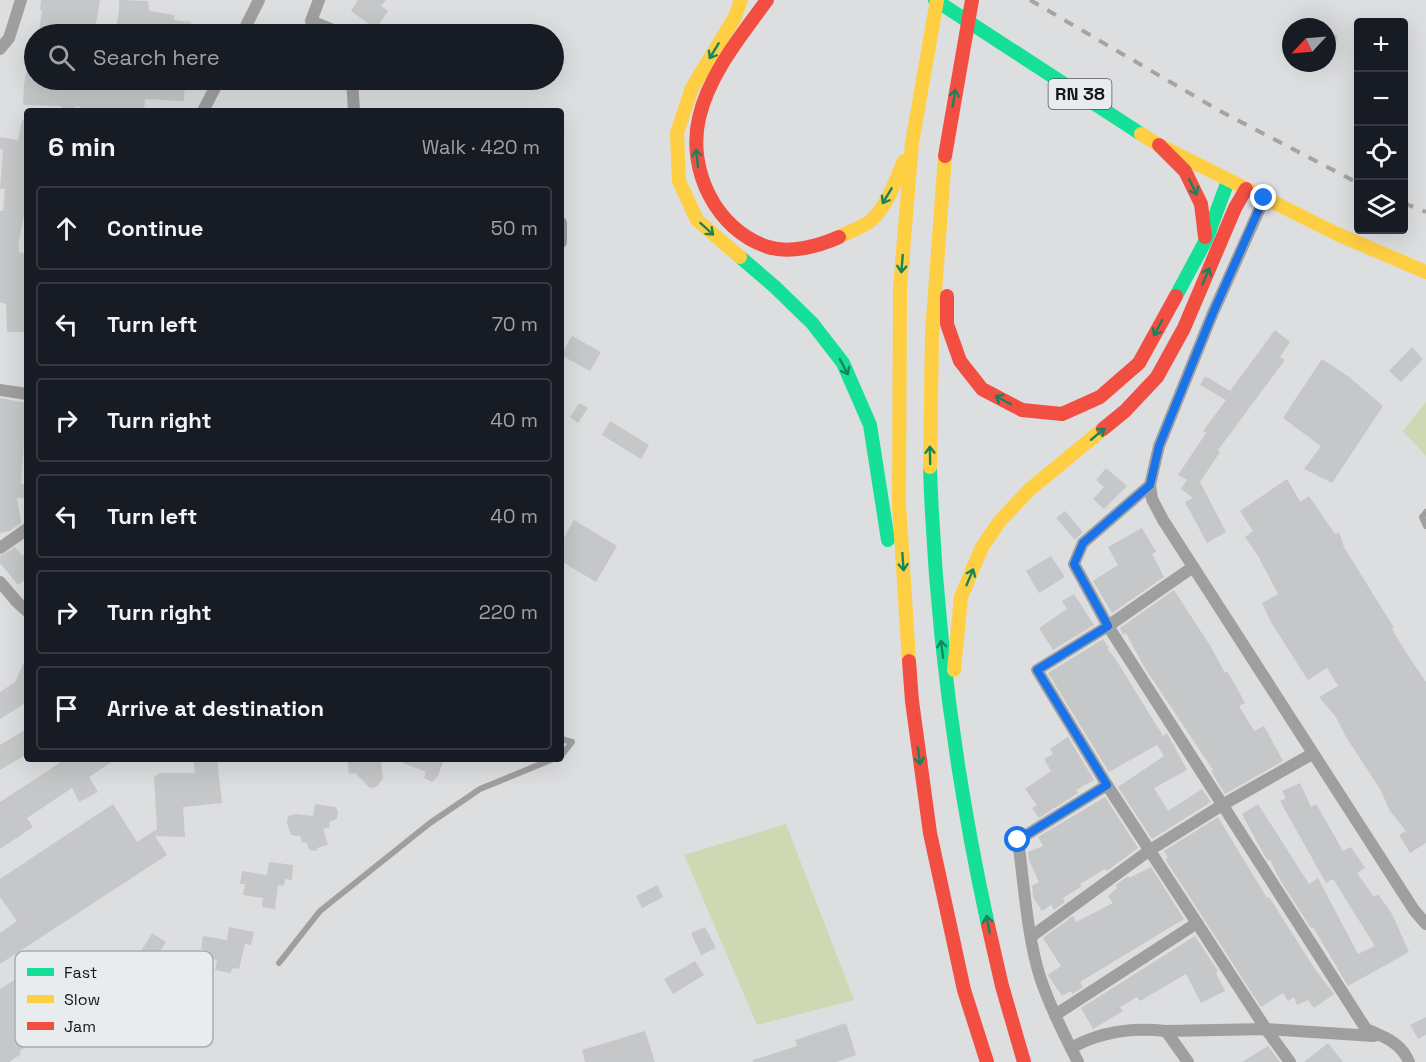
<!DOCTYPE html>
<meta charset="utf-8">
<style>
:root{--surface:#171b24;--page:#20242c;--text:#f1f3f6;--muted:#9ea1a6;--line:#363941}
body{margin:0;font-family:"Space Grotesk",sans-serif;background:var(--page);color:var(--text)}
.controls{position:absolute;right:18px;top:18px;display:grid;overflow:hidden;border-radius:6px;box-shadow:0 6px 24px #0002}
.controls button{width:54px;height:54px;display:grid;place-items:center;padding:0;border:0;border-bottom:2px solid var(--line);background:var(--surface);color:var(--text);font:30px sans-serif}
.compass{position:absolute;left:1282px;top:18px;width:54px;height:54px;border-radius:50%;background:var(--surface);box-shadow:0 6px 24px #0002;rotate:244deg}
.stop{position:absolute;width:18px;height:18px;margin:-14px;border:4px solid #1a73e8;border-radius:50%;background:#fff}
.stop.end{background:#1a73e8;border-color:#fff;box-shadow:0 2px 6px #0008}
.list{margin:0;padding:0;list-style:none}
h2{display:flex;justify-content:space-between;align-items:center;height:78px;margin:0;padding:0 24px;font-size:26px}
h2 small{font-size:20px;font-weight:400;color:var(--muted)}
.list li{display:grid;grid-template-columns:39px 1fr auto;gap:18px;align-items:center;box-sizing:border-box;height:84px;margin:0 12px 12px;padding:0 12px;border:2px solid var(--line);border-radius:6px}
.list b{display:block;font-size:22px;white-space:nowrap}
.list em{font-size:20px;font-style:normal;color:var(--muted)}
.icon{flex:none;width:33px;height:33px;fill:none;stroke:currentColor;stroke-width:2;stroke-linecap:round;stroke-linejoin:round}
.map{position:relative;flex:none;width:1426px;height:1062px;overflow:hidden}
.search{position:absolute;background:var(--surface);box-shadow:0 6px 24px #0002;left:24px;top:24px;width:540px;height:66px;display:flex;align-items:center;gap:15px;box-sizing:border-box;padding:0 21px;border-radius:33px;color:var(--muted);font-size:22px}
.panel{position:absolute;background:var(--surface);box-shadow:0 6px 24px #0002;left:24px;top:108px;width:540px;height:654px;border-radius:6px}
.map>svg:first-child{display:block}
.green{fill:#ced8b3}
.building{fill:#c6c7c8}
.lines{fill:none;stroke-linecap:round;stroke-linejoin:round}
.lane{stroke:#9f9f9f;stroke-width:6}
.street{stroke:#9f9f9f;stroke-width:12}
.fast{stroke:#16e098;stroke-width:14}
.slow{stroke:#ffcf43;stroke-width:14}
.jam{stroke:#f24e42;stroke-width:14}
.rail{stroke:#a4a4a4;stroke-width:4;stroke-dasharray:10 10;stroke-linecap:butt}
.slow-bridge{stroke:#ffcf43;stroke-width:14}
.jam-bridge{stroke:#f24e42;stroke-width:14}
.oneway{stroke:#16855e}
.route{stroke:#1a73e8;stroke-width:8}
.labels{text-anchor:middle;stroke-width:5;stroke-linejoin:round;paint-order:stroke}
.shield{fill:#e9ecee;stroke:#555658;stroke-width:1.5}
.shield-label{font-size:18px;font-weight:bold;fill:#151617}
.key{fill:#e9ecee;stroke:#a9acae;stroke-width:1.5}
.key-label{font-size:16px;fill:#151617}
</style>
<div class="map">
<svg width="1426" height="1062" viewBox="0 0 1426 1062">
<rect width="100%" height="100%" fill="#dddee0"/>
<g class="green">
<path d="M1426 402V456L1403 431Z"/>
<path d="M786 824 854 1000 757 1025 684 855Z"/>
</g>
<g class="building">
<path d="M41 0H100L94 34 75 30 74 34 39 32 42 10H40Z"/>
<path d="M119 0 148 1 149 11 174 15V20L191 22 189 34H115L119 11Z"/>
<path d="M358 0H386L381 6 388 11 376 29 351 11Z"/>
<path d="M1327 35H1337L1336 47 1327 46Z"/>
<path d="M30 56H34V80H141L167 82V80H185L184 101 145 99 144 111H91L76 106 74 111H60L62 106 23 105 24 84Z"/>
<path d="M22 120 27 121V177L24 201 27 202V216L24 215 18 247H19V252L27 254V332H7L6 304 0 302V211H3L5 189H0L3 150 0 149V137L18 140Z"/>
<path d="M1275 330 1290 342 1280 357 1285 360 1218 450 1220 452 1200 482 1226 532 1207 543 1185 502 1193 498 1181 489 1187 480 1178 475 1206 433 1203 431 1226 400 1200 385 1205 376 1230 391Z"/>
<path d="M572 336 601 352 590 371 561 355Z"/>
<path d="M1412 347 1423 359 1401 382 1389 371Z"/>
<path d="M1322 359 1349 377 1383 406 1332 483 1304 469 1321 446 1283 418Z"/>
<path d="M0 398 27 403V444L24 443 21 484H27L26 498H17L21 523 9 531 0 533Z"/>
<path d="M579 403 588 408 578 423 570 417Z"/>
<path d="M610 421 649 445 641 459 602 435Z"/>
<path d="M1106 468 1127 486 1104 509 1093 499 1104 487 1096 480Z"/>
<path d="M1287 479 1300 502 1309 496 1335 534 1339 532 1344 547 1394 628 1392 629 1407 654 1426 682V843L1410 853 1399 835 1406 831 1390 811 1380 789 1346 737 1336 717 1319 697 1338 686 1327 668 1308 680 1272 624 1262 603 1278 594 1258 556 1245 537 1253 531 1240 511Z"/>
<path d="M1065 511 1083 532 1075 540 1056 518Z"/>
<path d="M574 520 617 546 596 582 561 561V543Z"/>
<path d="M1142 528 1156 552 1152 554 1164 577 1112 613 1093 581 1118 565 1108 547Z"/>
<path d="M15 547 22 556 27 551V578L18 585 0 563V556Z"/>
<path d="M1051 556 1065 577 1039 593 1026 571Z"/>
<path d="M1174 590 1211 647 1225 673 1227 671 1232 679 1245 703 1239 706 1254 731 1264 726 1283 761 1225 794 1211 771 1213 770 1143 665 1126 633 1123 635 1120 628Z"/>
<path d="M1074 594 1094 625 1053 650 1039 628 1067 609 1062 601Z"/>
<path d="M1103 639 1109 648 1107 649 1115 658 1163 736 1167 733 1187 770 1154 788 1168 811 1202 789 1211 802 1152 839 1118 787 1164 756 1157 745 1109 772 1048 673Z"/>
<path d="M27 656V702L0 719V692L15 682Z"/>
<path d="M27 729V754L0 770V745Z"/>
<path d="M1068 737 1094 780 1076 790 1078 793 1039 818 1032 808 1037 805 1025 789 1051 771 1044 759 1053 754 1050 749Z"/>
<path d="M66 759H116L89 777 98 792 79 802 72 788 27 818 33 827 0 849V802Z"/>
<path d="M193 759H217L222 803 183 807 185 837 155 836 167 855 0 964V933L17 921 0 897V879L113 804 137 842 157 829 154 777 160 773H195Z"/>
<path d="M347 759H381L383 779 376 787 370 788 355 773 349 774Z"/>
<path d="M393 759H444L438 776 432 782 424 778 426 772Z"/>
<path d="M1300 783 1311 807 1316 804 1343 851 1351 847 1365 868 1357 873 1374 897 1378 894 1392 914 1409 952 1348 986 1313 927 1311 928 1280 880 1270 860 1268 861 1263 853 1242 814 1258 804 1309 884 1318 878 1358 954 1375 946 1333 879 1326 883 1280 801 1286 798 1282 791Z"/>
<path d="M1105 797 1138 848 1107 871 1105 869 1080 884 1082 886 1063 898 1065 902 1054 910 1051 905 1042 911 1033 897 1032 886 1039 882 1029 860 1028 852 1043 846 1038 837Z"/>
<path d="M315 804 336 807 338 812 337 819 329 822 330 827 323 829 328 845 317 848V851L309 850 307 843 302 842 300 836 291 835 287 823 288 816 296 814 313 816Z"/>
<path d="M1218 817 1267 898 1269 897 1315 969 1334 994 1314 1008 1308 1000 1297 1005 1294 997 1288 1001 1283 993 1261 1007 1165 859 1168 858 1164 851Z"/>
<path d="M269 862 293 865 292 880 285 879 284 886 278 885 275 909 262 907 263 898 243 895 245 884H240L242 871 267 875Z"/>
<path d="M1151 867 1184 919 1080 982 1083 987 1072 994 1071 991 1062 996 1048 975 1061 966 1043 938 1073 916 1076 922 1113 903 1108 896 1117 888 1116 885 1128 876 1129 878Z"/>
<path d="M657 885 663 897 642 908 636 896Z"/>
<path d="M229 927 254 932 251 945 245 944 239 969 232 968 231 973 215 970 217 960 203 957 205 950 201 949 203 936 227 940Z"/>
<path d="M705 927 716 948 701 955 691 933Z"/>
<path d="M152 933 166 942 148 969 135 961Z"/>
<path d="M1195 936 1218 971 1216 973 1225 991 1201 1003 1186 974 1140 1001 1137 997 1120 1007 1123 1011 1093 1029 1081 1008Z"/>
<path d="M695 961 704 975 673 994 664 979Z"/>
<path d="M14 980 49 1031 20 1051 21 1054 9 1062H0V989Z"/>
<path d="M1426 1017V1035L1418 1039 1410 1025Z"/>
<path d="M846 1023 856 1055 836 1062H753V1060L797 1046 795 1040Z"/>
<path d="M645 1031 655 1062H585L582 1050Z"/>
<path d="M1328 1043 1343 1062H1304Z"/>
<path d="M1268 1046 1280 1062H1242Z"/>
</g>
<g class="lines">
<g class="lane">
<path d="M1426 512 1422 517 1426 526"/>
<path d="M561 739 572 742 561 756"/>
<path d="M279 963 320 911 430 823 480 789 553 759"/>
</g>
<g class="street">
<path d="M319 0 311 21 343 34"/>
<path d="M242 34 259 0"/>
<path d="M0 49 9 38 21 0"/>
<path d="M352 80 354 111"/>
<path d="M203 111 219 80"/>
<path d="M1264 199 1212 315 1159 446 1150 485 1152 499 1163 520 1414 910 1426 924"/>
<path d="M561 223V242"/>
<path d="M0 390 27 394"/>
<path d="M1150 485 1083 543 1074 564 1108 626 1366 1029C1384 1037 1401 1042 1409 1062"/>
<path d="M0 548 27 529"/>
<path d="M1193 567 1108 626 1037 670 1107 785 1266 1029 1290 1062"/>
<path d="M0 582 17 602 27 611"/>
<path d="M1032 936 1150 850 1224 804 1312 754"/>
<path d="M1055 1015 1197 923"/>
<path d="M1166 1031 1188 1062"/>
<path d="M1071 1048C1101 1031 1132 1027 1166 1031L1266 1029 1374 1036"/>
<path d="M1078 1062C1064 1035 1050 1007 1040 977 1027 936 1024 883 1018 840L1107 785"/>
</g>
<g class="fast">
<path d="M935 0 1141 134"/>
<path d="M740 257 775 287 812 323 843 363 870 425 888 540"/>
<path d="M1176 296 1206 240 1228 181"/>
<path d="M930 467C935 622 955 774 988 925"/>
</g>
<g class="slow">
<path d="M1141 134 1159 145 1337 234 1426 272"/>
<path d="M839 237C849 232 860 228 869 222 887 208 895 181 904 161"/>
<path d="M740 257 697 220 679 181 677 133 692 88 735 17 741 0"/>
<path d="M930 467 932 333 945 156"/>
<path d="M909 661 899 504 900 288 912 143"/>
<path d="M954 670 961 597 982 547 1000 521 1029 490 1103 429"/>
</g>
<g class="jam">
<path d="M767 0C741 36 709 74 699 118 687 170 716 230 768 247 790 254 819 246 839 237"/>
<path d="M1159 145 1185 171 1201 204 1205 237"/>
<path d="M947 296V324L960 361 982 389 1022 410 1062 414 1100 397 1139 363 1176 296"/>
<path d="M1103 429 1125 411 1157 377 1184 328 1235 208 1246 189"/>
<path d="M909 661 912 701 930 833 964 990 987 1062"/>
<path d="M988 925 1002 986 1024 1062"/>
</g>
<g class="rail">
<path d="M1030 0 1220 111 1358 183"/>
<path d="M1404 203 1426 212"/>
</g>
<path class="slow-bridge" d="M912 143 937 0"/>
<path class="jam-bridge" d="M945 156 972 0"/>
</g>
<defs><path id="oneway-shaft" d="M-6 0H5M1.5-3L5.5 0L1.5 3" fill="none" stroke-width="1.6" stroke-linecap="round" stroke-linejoin="round" transform="scale(1.5)"/></defs>
<g class="oneway">
<use href="#oneway-shaft" transform="translate(714 51) rotate(121)"/>
<use href="#oneway-shaft" transform="translate(954 98) rotate(-81)"/>
<use href="#oneway-shaft" transform="translate(697 158) rotate(-96)"/>
<use href="#oneway-shaft" transform="translate(1193 187) rotate(64)"/>
<use href="#oneway-shaft" transform="translate(887 196) rotate(121)"/>
<use href="#oneway-shaft" transform="translate(707 229) rotate(42)"/>
<use href="#oneway-shaft" transform="translate(902 264) rotate(95)"/>
<use href="#oneway-shaft" transform="translate(1206 276) rotate(-67)"/>
<use href="#oneway-shaft" transform="translate(1158 328) rotate(118)"/>
<use href="#oneway-shaft" transform="translate(844 367) rotate(62)"/>
<use href="#oneway-shaft" transform="translate(1003 400) rotate(-152)"/>
<use href="#oneway-shaft" transform="translate(1098 434) rotate(-40)"/>
<use href="#oneway-shaft" transform="translate(930 455) rotate(-91)"/>
<use href="#oneway-shaft" transform="translate(903 562) rotate(86)"/>
<use href="#oneway-shaft" transform="translate(970 577) rotate(-67)"/>
<use href="#oneway-shaft" transform="translate(942 649) rotate(-97)"/>
<use href="#oneway-shaft" transform="translate(919 756) rotate(82)"/>
<use href="#oneway-shaft" transform="translate(988 924) rotate(-101)"/>
</g>
<g class="lines">
<path class="route" d="M1018 840 1107 785 1037 670 1108 626 1074 564 1083 543 1150 485 1159 446 1212 315 1264 198"/>
</g>
<g class="labels">
<rect class="shield" x="1048.5" y="79" width="63" height="30" rx="4.5"/>
<g class="shield-label">
<text x="1080" y="100">RN 38</text>
</g>
</g>
<rect x="15" y="951" width="198" height="96" rx="9" class="key"/>
<rect x="27" y="968" width="27" height="8" fill="#16e098"/>
<rect x="27" y="995" width="27" height="8" fill="#ffcf43"/>
<rect x="27" y="1022" width="27" height="8" fill="#f24e42"/>
<g class="key-label">
<text x="64" y="978">Fast</text>
<text x="64" y="1005">Slow</text>
<text x="64" y="1032">Jam</text>
</g>
</svg>
<div class="controls">
<button>+</button>
<button>−</button>
<button><svg class="icon" aria-label="locate" viewBox="0 0 24 24"><circle cx="12" cy="12" r="6"/><path d="M12 2v4M12 18v4M2 12h4M18 12h4"/></svg></button>
<button><svg class="icon" aria-label="layers" viewBox="0 0 24 24"><path d="M12 4l9 5-9 5-9-5zM3 14l9 5 9-5"/></svg></button>
</div>
<svg class="compass" viewBox="-18 -18 36 36"><path d="M0-13l5 13h-10z" fill="#e53935"/><path d="M0 13l5-13h-10z" fill="#9ea1a6"/></svg>
<div class="stop" style="left:1018px;top:840px"></div>
<div class="stop end" style="left:1264px;top:198px"></div>
<div class="search"><svg class="icon" aria-label="search" viewBox="0 0 24 24"><circle cx="10" cy="10" r="6"/><path d="M15 15l6 6"/></svg>Search here</div>
<section class="panel">
<h2>6 min<small>Walk · 420 m</small></h2>
<ul class="list">
<li><svg class="icon" aria-label="ahead" viewBox="0 0 24 24"><path d="M12 20V5M6 11l6-6 6 6"/></svg><div><b>Continue</b></div><em>50 m</em></li>
<li><svg class="icon" aria-label="left" viewBox="0 0 24 24"><path d="M17 20v-9H6M10 6l-5 5 5 5"/></svg><div><b>Turn left</b></div><em>70 m</em></li>
<li><svg class="icon" aria-label="right" viewBox="0 0 24 24"><path d="M7 20v-9h11M14 6l5 5-5 5"/></svg><div><b>Turn right</b></div><em>40 m</em></li>
<li><svg class="icon" aria-label="left" viewBox="0 0 24 24"><path d="M17 20v-9H6M10 6l-5 5 5 5"/></svg><div><b>Turn left</b></div><em>40 m</em></li>
<li><svg class="icon" aria-label="right" viewBox="0 0 24 24"><path d="M7 20v-9h11M14 6l5 5-5 5"/></svg><div><b>Turn right</b></div><em>220 m</em></li>
<li><svg class="icon" aria-label="arrive" viewBox="0 0 24 24"><path d="M6 21V4h12l-3 4 3 4H6"/></svg><div><b>Arrive at destination</b></div></li>
</ul>
</section>
</div>
